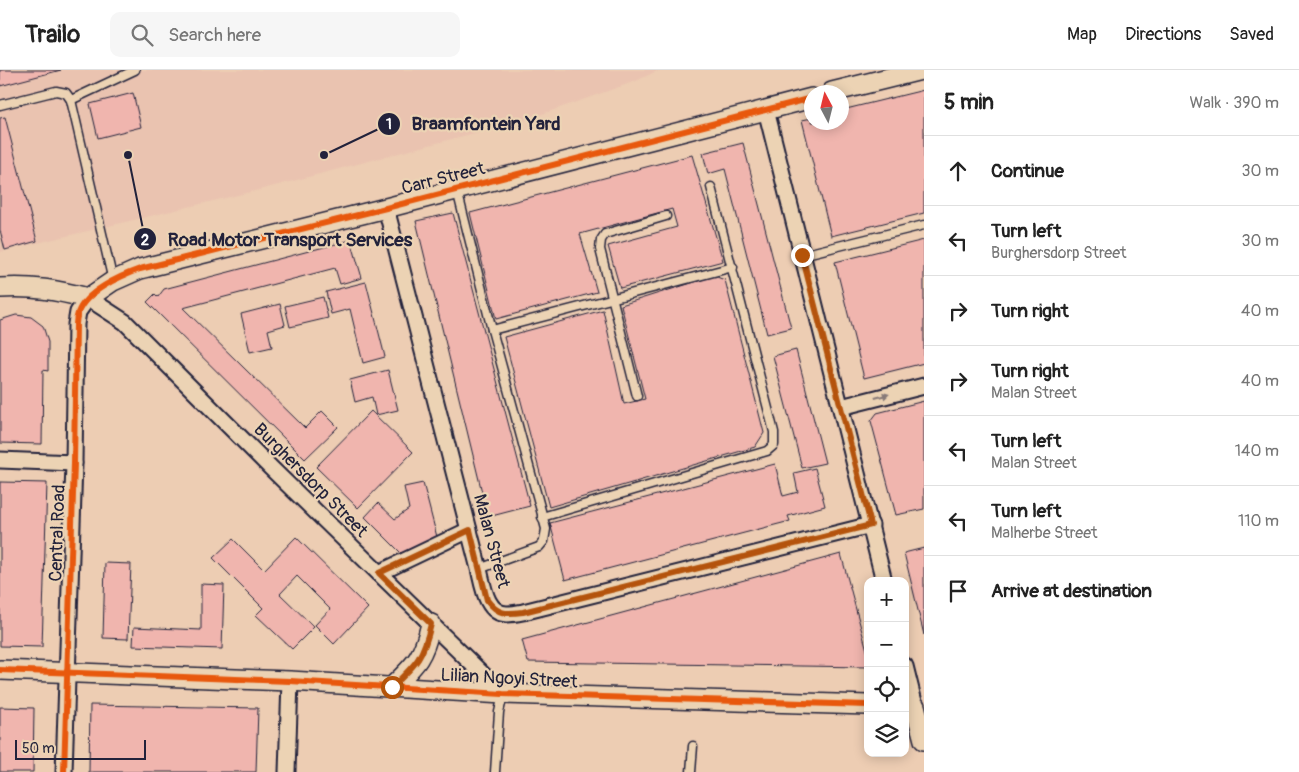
<!DOCTYPE html>
<meta charset="utf-8">
<style>
:root{--surface:#fff;--page:#f6f6f6;--text:#222;--muted:#767676;--line:#e0e0e0}
body{margin:0;font-family:Pangolin,sans-serif;background:var(--page);color:var(--text)}
.controls{position:absolute;right:15px;bottom:15px;display:grid;overflow:hidden;border-radius:10px;box-shadow:0 2px 12px #0003}
.controls button{width:45px;height:45px;display:grid;place-items:center;padding:0;border:0;border-bottom:1px solid var(--line);background:var(--surface);color:var(--text);font:25px sans-serif}
.compass{position:absolute;left:804px;top:15px;width:45px;height:45px;border-radius:50%;background:var(--surface);box-shadow:0 2px 12px #0003;rotate:353deg}
.scale{position:absolute;left:15px;bottom:12px;width:131px;box-sizing:border-box;padding-left:5px;border:2px solid #22223b;border-top:0;font-size:14px;line-height:18px;white-space:nowrap;color:#22223b;-webkit-text-stroke:4px #ecd3b4;paint-order:stroke}
.stop{position:absolute;width:15px;height:15px;margin:-11px;border:4px solid #b45309;border-radius:50%;background:#fff}
.stop.end{background:#b45309;border-color:#fff;box-shadow:0 1px 5px #0008}
.list{margin:0;padding:0;list-style:none}
h2{display:flex;justify-content:space-between;align-items:center;height:65px;margin:0;padding:0 20px;font-size:21px}
h2 small{font-size:16px;font-weight:400;color:var(--muted)}
.list li{display:grid;grid-template-columns:32px 1fr auto;gap:15px;align-items:center;box-sizing:border-box;height:70px;padding:0 20px;border-top:1px solid var(--line)}
.list b{display:block;font-size:19px;white-space:nowrap}
.list p{margin:0;font-size:16px;white-space:nowrap;color:var(--muted)}
.list em{font-size:16px;font-style:normal;color:var(--muted)}
.icon{flex:none;width:28px;height:28px;fill:none;stroke:currentColor;stroke-width:2;stroke-linecap:round;stroke-linejoin:round}
.map{position:relative;flex:none;width:924px;height:702px;overflow:hidden}
header{display:flex;align-items:center;gap:30px;box-sizing:border-box;height:70px;padding:0 25px;background:var(--surface);border-bottom:1px solid var(--line)}
header strong{font-size:24px}
nav{display:flex;gap:28px;margin-inline-start:auto;font-size:18px}
.search{width:350px;height:45px;background:var(--page);display:flex;align-items:center;gap:12px;box-sizing:border-box;padding:0 18px;border-radius:10px;color:var(--muted);font-size:19px}
main{display:flex}
aside{flex:1;background:var(--surface)}
.map>svg:first-child{display:block}
.built{fill:#eac3b0}
.building{fill:#f0b5ae;stroke:#22223b}
.lines{fill:none;stroke-linecap:round;stroke-linejoin:round}
.service-casing{stroke:#22223b;stroke-width:11}
.minor-casing{stroke:#22223b;stroke-width:19}
.tertiary-casing{stroke:#22223b;stroke-width:22}
.service{stroke:#ecd3b4;stroke-width:8}
.minor{stroke:#ecd3b4;stroke-width:15}
.tertiary{stroke:#ecd3b4;stroke-width:19}
.cycleway-casing{stroke:#ecd3b4;stroke-width:9}
.cycleway{stroke:#e8590c;stroke-width:6}
.oneway{fill:#877a78}
.route{stroke:#b45309;stroke-width:6}
.labels{text-anchor:middle;stroke-width:4.5;stroke-linejoin:round;paint-order:stroke}
.street-label{font-size:18px;fill:#22223b;stroke:#ecd3b4}
.leader{fill:none;stroke:#22223b;stroke-width:2}
.callout-dot{fill:#22223b;stroke:#ecd3b4;stroke-width:2}
.mark-label{font-size:15px;text-anchor:middle;font-weight:bold;fill:#fff}
.callout-label{font-size:19px;text-anchor:middle;font-weight:bold;fill:#22223b;stroke:#ecd3b4;stroke-width:4.5;stroke-linejoin:round;paint-order:stroke}
</style>
<header>
<strong>Trailo</strong>
<div class="search"><svg class="icon" aria-label="search" viewBox="0 0 24 24"><circle cx="10" cy="10" r="6"/><path d="M15 15l6 6"/></svg>Search here</div>
<nav><a>Map</a><a>Directions</a><a>Saved</a></nav>
</header>
<main>
<div class="map">
<svg width="924" height="702" viewBox="0 0 924 702">
<rect width="100%" height="100%" fill="#edcdb3"/>
<filter id="ink" filterUnits="userSpaceOnUse"><feTurbulence type="fractalNoise" baseFrequency=".02" numOctaves="2"/><feDisplacementMap in="SourceGraphic" scale="10" xChannelSelector="R" yChannelSelector="G"/><feConvolveMatrix kernelMatrix="1 2 1 2 8 2 1 2 1" color-interpolation-filters="sRGB"/></filter>
<g filter="url(#ink)">
<path class="built" d="M0 0H659L636 11 531 48 263 119 0 182Z"/>
<g class="building">
<path d="M0 0H61L0 16Z"/>
<path d="M924 20V143L831 166 802 50 812 48V52H842V40Z"/>
<path d="M133 23 141 57 98 68 90 34Z"/>
<path d="M5 47 37 171 5 180 0 160V48Z"/>
<path d="M743 73 791 258 767 264 725 99 708 104 703 83Z"/>
<path d="M692 85 723 191 620 218 608 176 677 157 672 139 580 164 597 222 496 249 470 143Z"/>
<path d="M453 143 530 436 488 447 416 151Z"/>
<path d="M351 170 362 208 340 214 335 198 183 238 305 358 322 341 338 357 305 389 147 232 155 224 158 227 164 219Z"/>
<path d="M924 170V293L864 308 835 192Z"/>
<path d="M714 206 725 210 764 363 755 377 549 437 504 267 603 240 624 334 645 329 621 235Z"/>
<path d="M366 212 385 287 363 293 350 239 331 244 326 222Z"/>
<path d="M323 227 328 248 290 257 285 236Z"/>
<path d="M280 234 285 255 268 260 272 277 250 282 241 244Z"/>
<path d="M16 245 31 247 43 256 48 272V301L43 300 42 374 0 373V250Z"/>
<path d="M796 280 825 393 802 398 773 286Z"/>
<path d="M388 300 398 340 376 345 372 327 355 332 350 310Z"/>
<path d="M924 331V439L896 445 871 351 877 343Z"/>
<path d="M371 341 413 382 358 438 316 397Z"/>
<path d="M775 394 783 426 798 422 794 403 815 398 825 436 788 446 790 451 565 510 550 453Z"/>
<path d="M0 412 47 413 42 577 0 576Z"/>
<path d="M423 413 437 467 403 485 365 447 378 433 395 449 409 439 404 417Z"/>
<path d="M296 467 368 538 334 574 315 555 330 539 297 506 280 524 314 557 292 579 256 545 263 538 213 488 233 469 264 500Z"/>
<path d="M924 478V565L904 483Z"/>
<path d="M841 484 868 584V597L528 592 522 570Z"/>
<path d="M105 493 131 494 128 569 103 568Z"/>
<path d="M201 514 224 515 222 579 133 576 134 557 201 560Z"/>
<path d="M90 635 258 638 256 702H89Z"/>
<path d="M0 637 34 638 33 702H0Z"/>
</g>
<g class="lines">
<g class="service-casing">
<g id="service">
<path d="M71 30 135 0"/>
<path d="M0 35 56 21 66 23 71 30 113 211"/>
<path d="M457 120 492 260 546 459 544 471 539 477 479 499"/>
<path d="M802 185 924 155"/>
<path d="M492 260 733 197"/>
<path d="M637 326 600 179 601 170 605 164 666 146"/>
<path d="M542 447 767 381 774 375V362L711 117"/>
<path d="M495 702 499 642 503 625"/>
<path d="M691 702 693 676"/>
</g>
</g>
<g class="minor-casing">
<g id="minor">
<path d="M766 40 884 511"/>
<path d="M386 138 479 499C483 515 486 544 507 544 512 544 518 543 523 542L871 455"/>
<path d="M841 337 924 316"/>
<path d="M0 390 74 393"/>
<path d="M379 503 469 460"/>
<path d="M905 596 915 636"/>
<path d="M64 702 74 393 76 254 78 242 88 228 125 252 271 398 503 624"/>
<path d="M287 702 290 611"/>
</g>
</g>
<g class="tertiary-casing">
<g id="tertiary">
<path d="M832 22 921 0"/>
<path d="M0 218C34 216 55 220 88 228L113 211 140 199 386 138 812 28"/>
<path d="M0 600 290 611 503 624 868 635"/>
<path d="M392 617C417 593 423 588 431 554"/>
<path d="M915 636 924 670"/>
</g>
</g>
<use href="#service" class="service"/>
<use href="#minor" class="minor"/>
<use href="#tertiary" class="tertiary"/>
<g class="cycleway-casing">
<g id="cycleway">
<path d="M0 600 290 611 503 624 868 635"/>
<path d="M64 702 74 393 76 254C76 251 77 246 78 243 85 222 120 206 140 199L386 138 812 28"/>
</g>
</g>
<use href="#cycleway" class="cycleway"/>
</g>
<defs><path id="oneway-solid" d="M-6-.8H1V-3.2L6.5 0L1 3.2V.8H-6Z" transform="scale(1.25)"/></defs>
<use class="oneway" href="#oneway-solid" transform="translate(882 326) rotate(-15)"/>
</g>
<g class="lines" filter="url(#ink)">
<path class="route" d="M392 617C417 593 423 588 431 554L379 503 470 460 487 530C498 545 506 544 523 542L871 455 802 185"/>
</g>
<g class="labels">
<g class="street-label">
<text transform="translate(443 108) rotate(-14)" y="6">Carr Street</text>
<text transform="translate(311 410) rotate(45)" y="6">Burghersdorp Street</text>
<text transform="translate(57 463) rotate(-88)" y="6">Central Road</text>
<text transform="translate(492 471) rotate(75)" y="6">Malan Street</text>
<text transform="translate(509 608) rotate(3)" y="6">Lilian Ngoyi Street</text>
</g>
</g>
<path class="leader" d="M324 85L389 54M128 85L145 169"/>
<g class="callout-dot">
<circle cx="324" cy="85" r="5"/>
<circle cx="128" cy="85" r="5"/>
<circle cx="389" cy="54" r="12"/>
<circle cx="145" cy="169" r="12"/>
</g>
<g class="mark-label">
<text x="389" y="59">1</text>
<text x="145" y="175">2</text>
</g>
<g class="callout-label">
<text x="486" y="60">Braamfontein Yard</text>
<text x="290" y="176">Road Motor Transport Services</text>
</g>
</svg>
<div class="controls">
<button>+</button>
<button>−</button>
<button><svg class="icon" aria-label="locate" viewBox="0 0 24 24"><circle cx="12" cy="12" r="6"/><path d="M12 2v4M12 18v4M2 12h4M18 12h4"/></svg></button>
<button><svg class="icon" aria-label="layers" viewBox="0 0 24 24"><path d="M12 4l9 5-9 5-9-5zM3 14l9 5 9-5"/></svg></button>
</div>
<svg class="compass" viewBox="-18 -18 36 36"><path d="M0-13l5 13h-10z" fill="#e53935"/><path d="M0 13l5-13h-10z" fill="#767676"/></svg>
<div class="scale">50 m</div>
<div class="stop" style="left:392px;top:617px"></div>
<div class="stop end" style="left:802px;top:185px"></div>
</div>
<aside>
<h2>5 min<small>Walk · 390 m</small></h2>
<ul class="list">
<li><svg class="icon" aria-label="ahead" viewBox="0 0 24 24"><path d="M12 20V5M6 11l6-6 6 6"/></svg><div><b>Continue</b></div><em>30 m</em></li>
<li><svg class="icon" aria-label="left" viewBox="0 0 24 24"><path d="M17 20v-9H6M10 6l-5 5 5 5"/></svg><div><b>Turn left</b><p>Burghersdorp Street</p></div><em>30 m</em></li>
<li><svg class="icon" aria-label="right" viewBox="0 0 24 24"><path d="M7 20v-9h11M14 6l5 5-5 5"/></svg><div><b>Turn right</b></div><em>40 m</em></li>
<li><svg class="icon" aria-label="right" viewBox="0 0 24 24"><path d="M7 20v-9h11M14 6l5 5-5 5"/></svg><div><b>Turn right</b><p>Malan Street</p></div><em>40 m</em></li>
<li><svg class="icon" aria-label="left" viewBox="0 0 24 24"><path d="M17 20v-9H6M10 6l-5 5 5 5"/></svg><div><b>Turn left</b><p>Malan Street</p></div><em>140 m</em></li>
<li><svg class="icon" aria-label="left" viewBox="0 0 24 24"><path d="M17 20v-9H6M10 6l-5 5 5 5"/></svg><div><b>Turn left</b><p>Malherbe Street</p></div><em>110 m</em></li>
<li><svg class="icon" aria-label="arrive" viewBox="0 0 24 24"><path d="M6 21V4h12l-3 4 3 4H6"/></svg><div><b>Arrive at destination</b></div></li>
</ul>
</aside>
</main>
